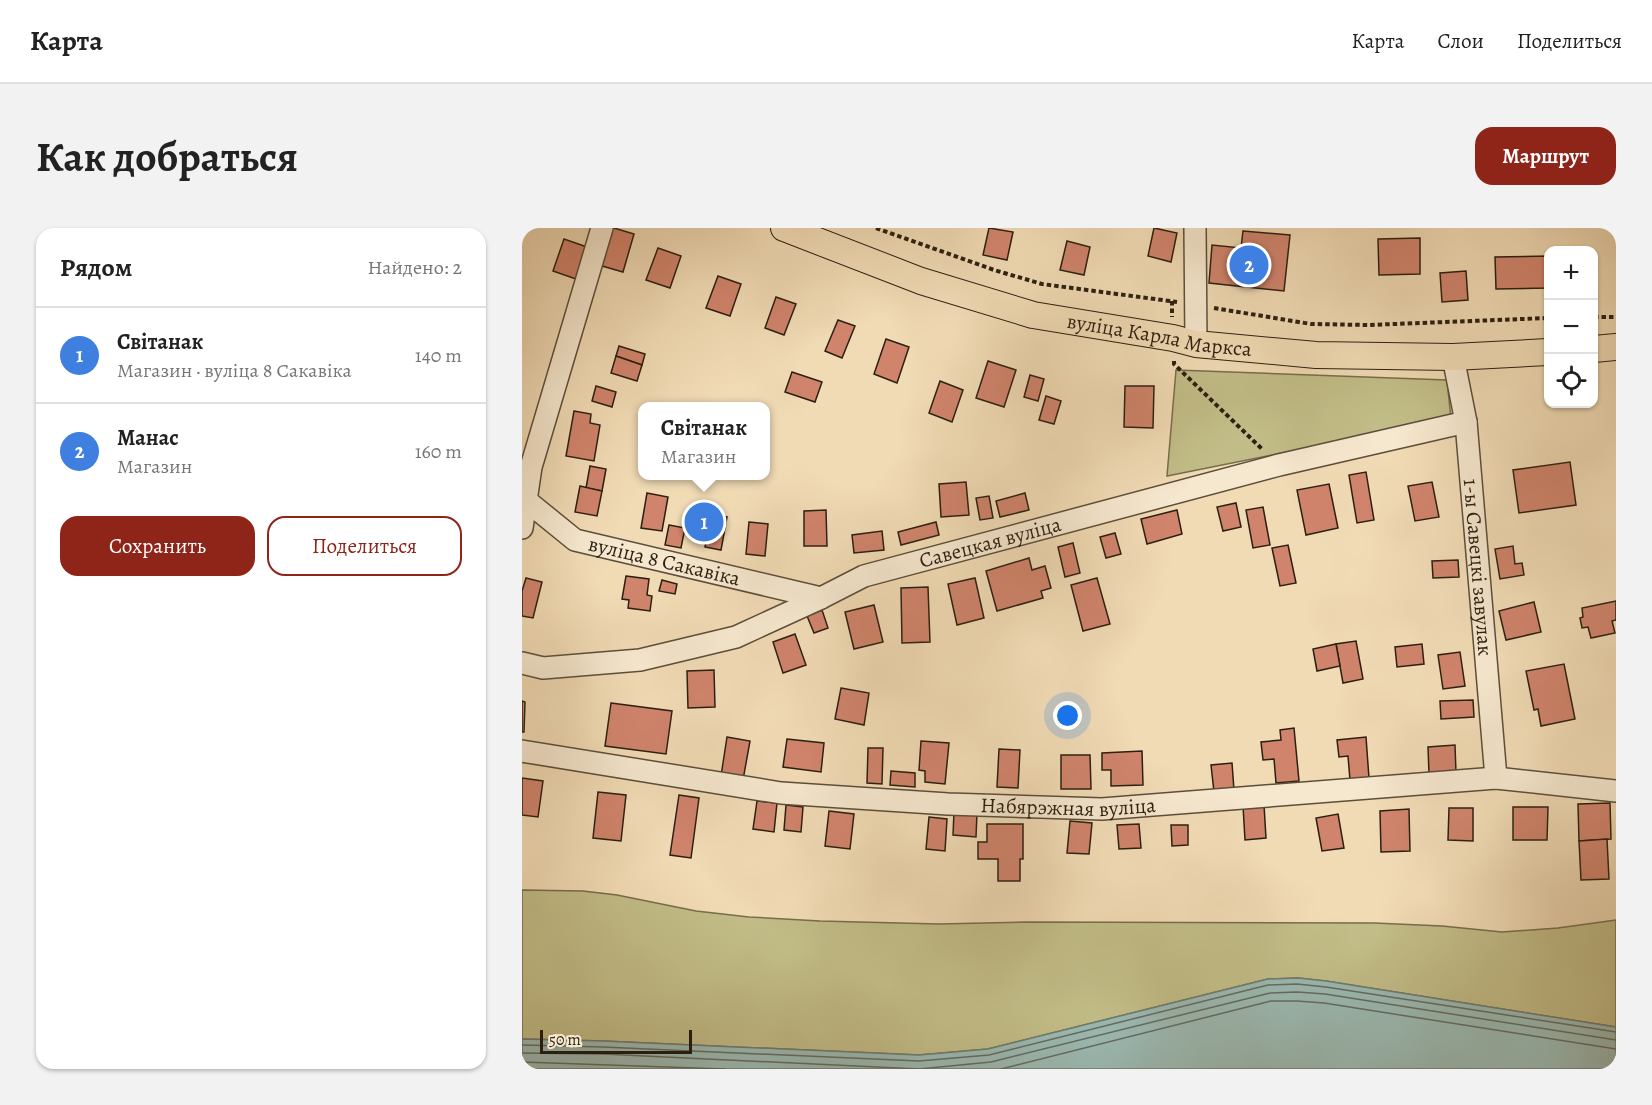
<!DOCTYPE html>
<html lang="ru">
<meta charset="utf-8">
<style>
:root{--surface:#fff;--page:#f2f2f2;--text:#222;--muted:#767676;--line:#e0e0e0;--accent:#8f2418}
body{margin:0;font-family:Alegreya,serif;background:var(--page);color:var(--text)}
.controls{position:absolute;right:18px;top:18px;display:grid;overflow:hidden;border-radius:12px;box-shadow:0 2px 4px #0004}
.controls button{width:54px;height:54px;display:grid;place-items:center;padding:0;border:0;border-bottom:2px solid var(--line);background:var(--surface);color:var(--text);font:30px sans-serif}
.scale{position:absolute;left:18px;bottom:15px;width:152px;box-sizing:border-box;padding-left:6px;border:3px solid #2b1f11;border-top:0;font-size:16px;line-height:21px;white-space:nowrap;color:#2b1f11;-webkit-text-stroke:4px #f6e8cf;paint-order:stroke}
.you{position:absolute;left:546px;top:488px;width:21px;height:21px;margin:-15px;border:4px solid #fff;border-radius:50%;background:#1a73e8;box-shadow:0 0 0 9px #1a73e833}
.badge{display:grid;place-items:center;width:39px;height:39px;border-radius:50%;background:var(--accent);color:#fff;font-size:20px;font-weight:700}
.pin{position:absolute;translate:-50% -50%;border:3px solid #fff;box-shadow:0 2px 6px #0006}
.popup{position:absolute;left:116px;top:174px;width:132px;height:78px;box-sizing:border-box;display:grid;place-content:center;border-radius:12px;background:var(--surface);filter:drop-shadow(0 2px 4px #0005);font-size:20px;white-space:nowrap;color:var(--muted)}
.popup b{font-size:22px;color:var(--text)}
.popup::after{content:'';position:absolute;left:50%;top:100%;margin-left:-12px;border:12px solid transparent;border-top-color:var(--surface)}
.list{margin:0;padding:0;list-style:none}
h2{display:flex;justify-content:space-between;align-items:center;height:78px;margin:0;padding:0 24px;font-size:26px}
h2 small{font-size:20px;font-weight:400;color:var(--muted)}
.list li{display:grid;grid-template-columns:39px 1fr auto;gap:18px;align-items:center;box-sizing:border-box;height:96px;padding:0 24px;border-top:2px solid var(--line)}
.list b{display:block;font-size:22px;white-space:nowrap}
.list p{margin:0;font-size:20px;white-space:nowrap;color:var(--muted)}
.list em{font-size:20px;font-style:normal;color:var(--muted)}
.actions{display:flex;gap:12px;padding:18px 24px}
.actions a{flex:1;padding:14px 0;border:2px solid var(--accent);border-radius:18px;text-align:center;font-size:21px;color:var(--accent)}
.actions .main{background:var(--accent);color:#fff}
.icon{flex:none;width:33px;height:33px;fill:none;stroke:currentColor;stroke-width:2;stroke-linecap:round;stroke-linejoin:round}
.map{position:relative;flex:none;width:1094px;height:841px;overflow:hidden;border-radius:18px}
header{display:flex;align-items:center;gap:36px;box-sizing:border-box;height:84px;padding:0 30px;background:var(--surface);border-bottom:2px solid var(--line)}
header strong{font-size:28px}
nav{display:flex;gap:33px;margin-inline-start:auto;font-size:21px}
.intro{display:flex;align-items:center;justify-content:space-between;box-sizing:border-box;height:144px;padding:0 36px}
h1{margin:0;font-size:42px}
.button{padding:15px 27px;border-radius:18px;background:var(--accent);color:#fff;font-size:21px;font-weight:700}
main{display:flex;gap:36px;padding:0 36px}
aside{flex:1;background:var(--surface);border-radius:18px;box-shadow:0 2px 4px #0004}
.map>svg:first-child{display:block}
.green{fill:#c2bd88;stroke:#766e4c;stroke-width:1.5}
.water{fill:#9bbab3;stroke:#6e7c72;stroke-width:1.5}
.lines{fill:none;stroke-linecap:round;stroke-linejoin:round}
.shore{stroke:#636c62;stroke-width:1.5}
.building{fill:#d0846c;stroke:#2b1f11;stroke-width:1.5}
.minor-casing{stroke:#5c4e3a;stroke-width:24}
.major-casing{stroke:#2b1f11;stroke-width:28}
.path{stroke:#2b1f11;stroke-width:4;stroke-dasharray:4.5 3;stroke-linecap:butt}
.minor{stroke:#f6e8cf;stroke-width:21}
.major{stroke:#f1dbb5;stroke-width:26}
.labels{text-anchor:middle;stroke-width:6;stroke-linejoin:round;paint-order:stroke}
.street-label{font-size:21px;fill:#2b1f11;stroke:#f6e8cf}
</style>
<header>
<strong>Карта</strong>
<nav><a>Карта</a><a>Слои</a><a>Поделиться</a></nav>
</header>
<div class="intro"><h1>Как добраться</h1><a class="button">Маршрут</a></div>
<main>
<aside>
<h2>Рядом<small>Найдено: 2</small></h2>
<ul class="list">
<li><span class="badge" style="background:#3f7fe0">1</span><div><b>Світанак</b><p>Магазин · вуліца 8 Сакавіка</p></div><em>140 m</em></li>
<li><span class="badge" style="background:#3f7fe0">2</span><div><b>Манас</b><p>Магазин</p></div><em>160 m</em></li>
</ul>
<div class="actions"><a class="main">Сохранить</a><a>Поделиться</a></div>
</aside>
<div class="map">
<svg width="1094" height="841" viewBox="0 0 1094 841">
<rect width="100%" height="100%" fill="#f1dbb5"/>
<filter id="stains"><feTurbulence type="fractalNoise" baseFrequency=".00333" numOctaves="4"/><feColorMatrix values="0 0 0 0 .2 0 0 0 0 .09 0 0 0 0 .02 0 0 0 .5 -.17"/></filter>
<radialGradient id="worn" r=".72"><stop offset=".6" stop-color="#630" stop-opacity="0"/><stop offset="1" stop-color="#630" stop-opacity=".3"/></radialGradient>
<g class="green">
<path d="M654 142 925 152 929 191 645 248Z"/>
<path d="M0 662 61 663 95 667 174 683 227 689 298 693 417 696 505 694 852 695 920 698 980 704 1036 700 1094 692V799L804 753 776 750 746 751 466 821 397 827 81 813 0 811Z"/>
</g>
<path class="water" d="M776 750 804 753 1094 799V841H0V811L81 813 397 827 466 821 746 751Z"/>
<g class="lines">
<g class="shore">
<path d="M0 817 81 819 397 833 467 827 746 757 775 756 804 759 1094 804"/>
<path d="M0 825 81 826 397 841 469 834 748 765 775 764 803 766 1094 812"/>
<path d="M0 834 203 841"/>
<path d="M479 841 749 773H775L802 775 1094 821"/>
</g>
</g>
<g class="building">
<path d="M84 0H92L112 6 101 44 73 36Z"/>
<path d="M467 0 491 4 485 32 461 27Z"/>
<path d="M632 0 655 5 649 34 626 28Z"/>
<path d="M721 3 768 7 762 63 687 55 690 17 719 20Z"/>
<path d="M898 10V46L857 47 856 11Z"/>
<path d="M42 11 65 19 54 51 31 43Z"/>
<path d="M545 13 568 19 562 47 538 42Z"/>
<path d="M136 20 159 28 148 60 124 52Z"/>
<path d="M1026 28V60L974 61 973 29Z"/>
<path d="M944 43 946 72 920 74 918 45Z"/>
<path d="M196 48 219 56 208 88 184 80Z"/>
<path d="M254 69 274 76 262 107 243 100Z"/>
<path d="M316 92 333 98 320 130 303 123Z"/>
<path d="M364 111 387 119 375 155 352 146Z"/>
<path d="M97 118 123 126 120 137 94 128Z"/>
<path d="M94 128 120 137 115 153 89 145Z"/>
<path d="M466 133 494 142 482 179 454 170Z"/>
<path d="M270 144 300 154 293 174 263 164Z"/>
<path d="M508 147 522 151 516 173 502 169Z"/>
<path d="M418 153 441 162 430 194 407 185Z"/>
<path d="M74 158 94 164 90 179 70 173Z"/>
<path d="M603 158H632L631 200 602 199Z"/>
<path d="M524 168 539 173 532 196 517 192Z"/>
<path d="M52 183 69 186 68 195 78 197 72 233 44 228Z"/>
<path d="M1048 234 1054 277 997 285 991 242Z"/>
<path d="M68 238 84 241 80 263 64 260Z"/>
<path d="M844 244 852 292 835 295 827 247Z"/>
<path d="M444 254 447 287 419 289 417 256Z"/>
<path d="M910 254 917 289 893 293 886 258Z"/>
<path d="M807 256 816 300 784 307 775 262Z"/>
<path d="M58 258 80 263 75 288 53 284Z"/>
<path d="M125 265 146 269 140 303 119 300Z"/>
<path d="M503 265 507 282 478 289 474 273Z"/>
<path d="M467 268 471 290 458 292 454 270Z"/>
<path d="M714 275 719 299 701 303 695 279Z"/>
<path d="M741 279 748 317 731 320 724 282Z"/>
<path d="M304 282 305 318H282V283Z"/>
<path d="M655 282 660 306 625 316 619 291Z"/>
<path d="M189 287 205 289 199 322 183 319Z"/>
<path d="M227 294 246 296 243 328 224 326Z"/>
<path d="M414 294 417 307 379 317 376 304Z"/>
<path d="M147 297 163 300 159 320 143 317Z"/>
<path d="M360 303 362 322 332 325 330 307Z"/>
<path d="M593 305 599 326 584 330 578 309Z"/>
<path d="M551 315 558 345 543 349 536 319Z"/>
<path d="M766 317 774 355 758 358 750 320Z"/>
<path d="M991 318 993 336 1000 335 1002 347 978 351 973 321Z"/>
<path d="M507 330 510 342 523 338 529 360 519 363 521 370 475 383 464 343Z"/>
<path d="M936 332 937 349 911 350 910 333Z"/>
<path d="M104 348 127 351 125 367 130 368 128 383 106 380 107 372 100 371Z"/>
<path d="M4 350 20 354 11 390 0 388V363Z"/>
<path d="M453 350 462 390 435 397 426 356Z"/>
<path d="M575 350 588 396 561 403 549 357Z"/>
<path d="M140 352 155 356 153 366 137 363Z"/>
<path d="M406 359 408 414 380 415 379 360Z"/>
<path d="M1094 373V392L1090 393 1093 405 1069 410 1066 399 1060 400 1058 390 1061 389 1060 380Z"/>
<path d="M1012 374 1019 404 984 412 977 383Z"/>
<path d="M352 377 361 414 332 421 323 384Z"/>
<path d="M300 382 306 400 292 405 285 388Z"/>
<path d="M273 406 284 437 261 445 251 414Z"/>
<path d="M834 413 841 451 821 455 814 416Z"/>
<path d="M814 416 818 438 795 443 791 421Z"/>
<path d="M900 416 902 436 875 439 873 419Z"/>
<path d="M938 424 943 458 921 461 916 427Z"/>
<path d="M1042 436 1053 491 1019 498 1016 481 1012 482 1004 443Z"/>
<path d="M192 442 193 479 166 480 165 443Z"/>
<path d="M319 460 347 465 342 497 313 491Z"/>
<path d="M951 472 952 489 919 491 918 473Z"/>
<path d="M0 473 3 474 2 504H0Z"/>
<path d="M89 475 150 483 144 526 83 518Z"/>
<path d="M772 500 777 553 754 555 752 531 741 532 739 514 759 512 758 502Z"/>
<path d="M205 509 228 513 221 552 199 548Z"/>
<path d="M844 509 847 550 828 552 826 528 817 529 815 512Z"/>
<path d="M265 511 302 515 299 544 261 539Z"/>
<path d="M399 513 427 515 423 556 403 554V543L397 542Z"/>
<path d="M933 517 934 545 907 546 906 519Z"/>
<path d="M346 520H361L360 556 345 555Z"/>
<path d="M477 521 498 522 496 560 475 559Z"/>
<path d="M620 523 621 557 589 558V542H580V525Z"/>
<path d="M539 527H568L569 561H539Z"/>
<path d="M710 535 712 562 692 564 689 537Z"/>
<path d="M369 543 393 545V559L368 557Z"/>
<path d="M0 550 21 553 16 589 0 587Z"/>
<path d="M76 564 104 567 99 613 71 610Z"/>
<path d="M157 567 177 570 169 630 148 627Z"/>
<path d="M235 573 255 575 252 604 231 601Z"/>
<path d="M1088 575 1089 611 1057 613 1056 576Z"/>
<path d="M264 577 281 579 279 604 262 602Z"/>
<path d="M742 577 744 610 723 612 721 578Z"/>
<path d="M991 579H1026L1025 612H991Z"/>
<path d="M927 580H951V613L926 612Z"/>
<path d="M887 581 888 623 859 624 858 583Z"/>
<path d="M307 583 332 586 328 621 303 618Z"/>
<path d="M432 584 455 585 454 609 431 607Z"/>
<path d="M816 586 822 620 800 623 794 590Z"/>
<path d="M407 589 425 591 423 623 404 621Z"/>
<path d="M548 593 570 595 567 626 545 625Z"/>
<path d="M465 596H501V631H498V653H476V631H456V614H465Z"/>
<path d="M617 596 619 620 597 621 595 597Z"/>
<path d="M649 597H666V617L650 618Z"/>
<path d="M1085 611 1087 651 1059 652 1057 613Z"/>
</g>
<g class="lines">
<g class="minor-casing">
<g id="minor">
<path d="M673 0 674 116"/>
<path id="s1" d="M931 129 944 194 974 550"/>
<path id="s2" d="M0 269 53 312 299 370"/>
<path d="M0 300 9 239 80 0"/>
<path id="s3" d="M0 435 21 440 118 432 214 409 299 370 342 348 757 237 944 194"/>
<path id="s4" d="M0 523 259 565 426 576 580 581 974 550 1094 563"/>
</g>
</g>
<g class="major-casing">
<g id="major">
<path id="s5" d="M262 0 399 53 511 87 651 110 674 116 794 127 931 129 1026 124"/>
<path d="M1072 121 1094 119"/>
</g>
</g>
<g class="path">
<path d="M354 0 472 42 520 56 655 74"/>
<path d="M650 73V89"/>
<path d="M692 80 789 96 847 97 1026 90"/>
<path d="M1072 89H1094"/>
<path d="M652 133V136L741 222"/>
</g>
<use href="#minor" class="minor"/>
<use href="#major" class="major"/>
</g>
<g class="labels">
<g class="street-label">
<text dy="7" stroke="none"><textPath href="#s5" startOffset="392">вуліца Карла Маркса</textPath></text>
<text dy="7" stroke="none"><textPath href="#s3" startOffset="490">Савецкая вуліца</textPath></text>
<text dy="7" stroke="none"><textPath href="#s2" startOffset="160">вуліца 8 Сакавіка</textPath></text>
<text dy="7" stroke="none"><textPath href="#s1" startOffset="212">1-ы Савецкі завулак</textPath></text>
<text dy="7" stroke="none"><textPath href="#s4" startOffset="550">Набярэжная вуліца</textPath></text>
</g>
</g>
<rect width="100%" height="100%" filter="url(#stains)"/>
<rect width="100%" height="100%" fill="url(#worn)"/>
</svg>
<div class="controls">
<button>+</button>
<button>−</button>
<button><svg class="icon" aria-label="locate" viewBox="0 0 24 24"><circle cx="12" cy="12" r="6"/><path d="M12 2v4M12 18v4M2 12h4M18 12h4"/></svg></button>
</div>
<div class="scale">50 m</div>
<div class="you"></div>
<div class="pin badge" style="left:182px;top:294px;background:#3f7fe0">1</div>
<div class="popup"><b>Світанак</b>Магазин</div>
<div class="pin badge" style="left:727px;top:37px;background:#3f7fe0">2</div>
</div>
</main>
